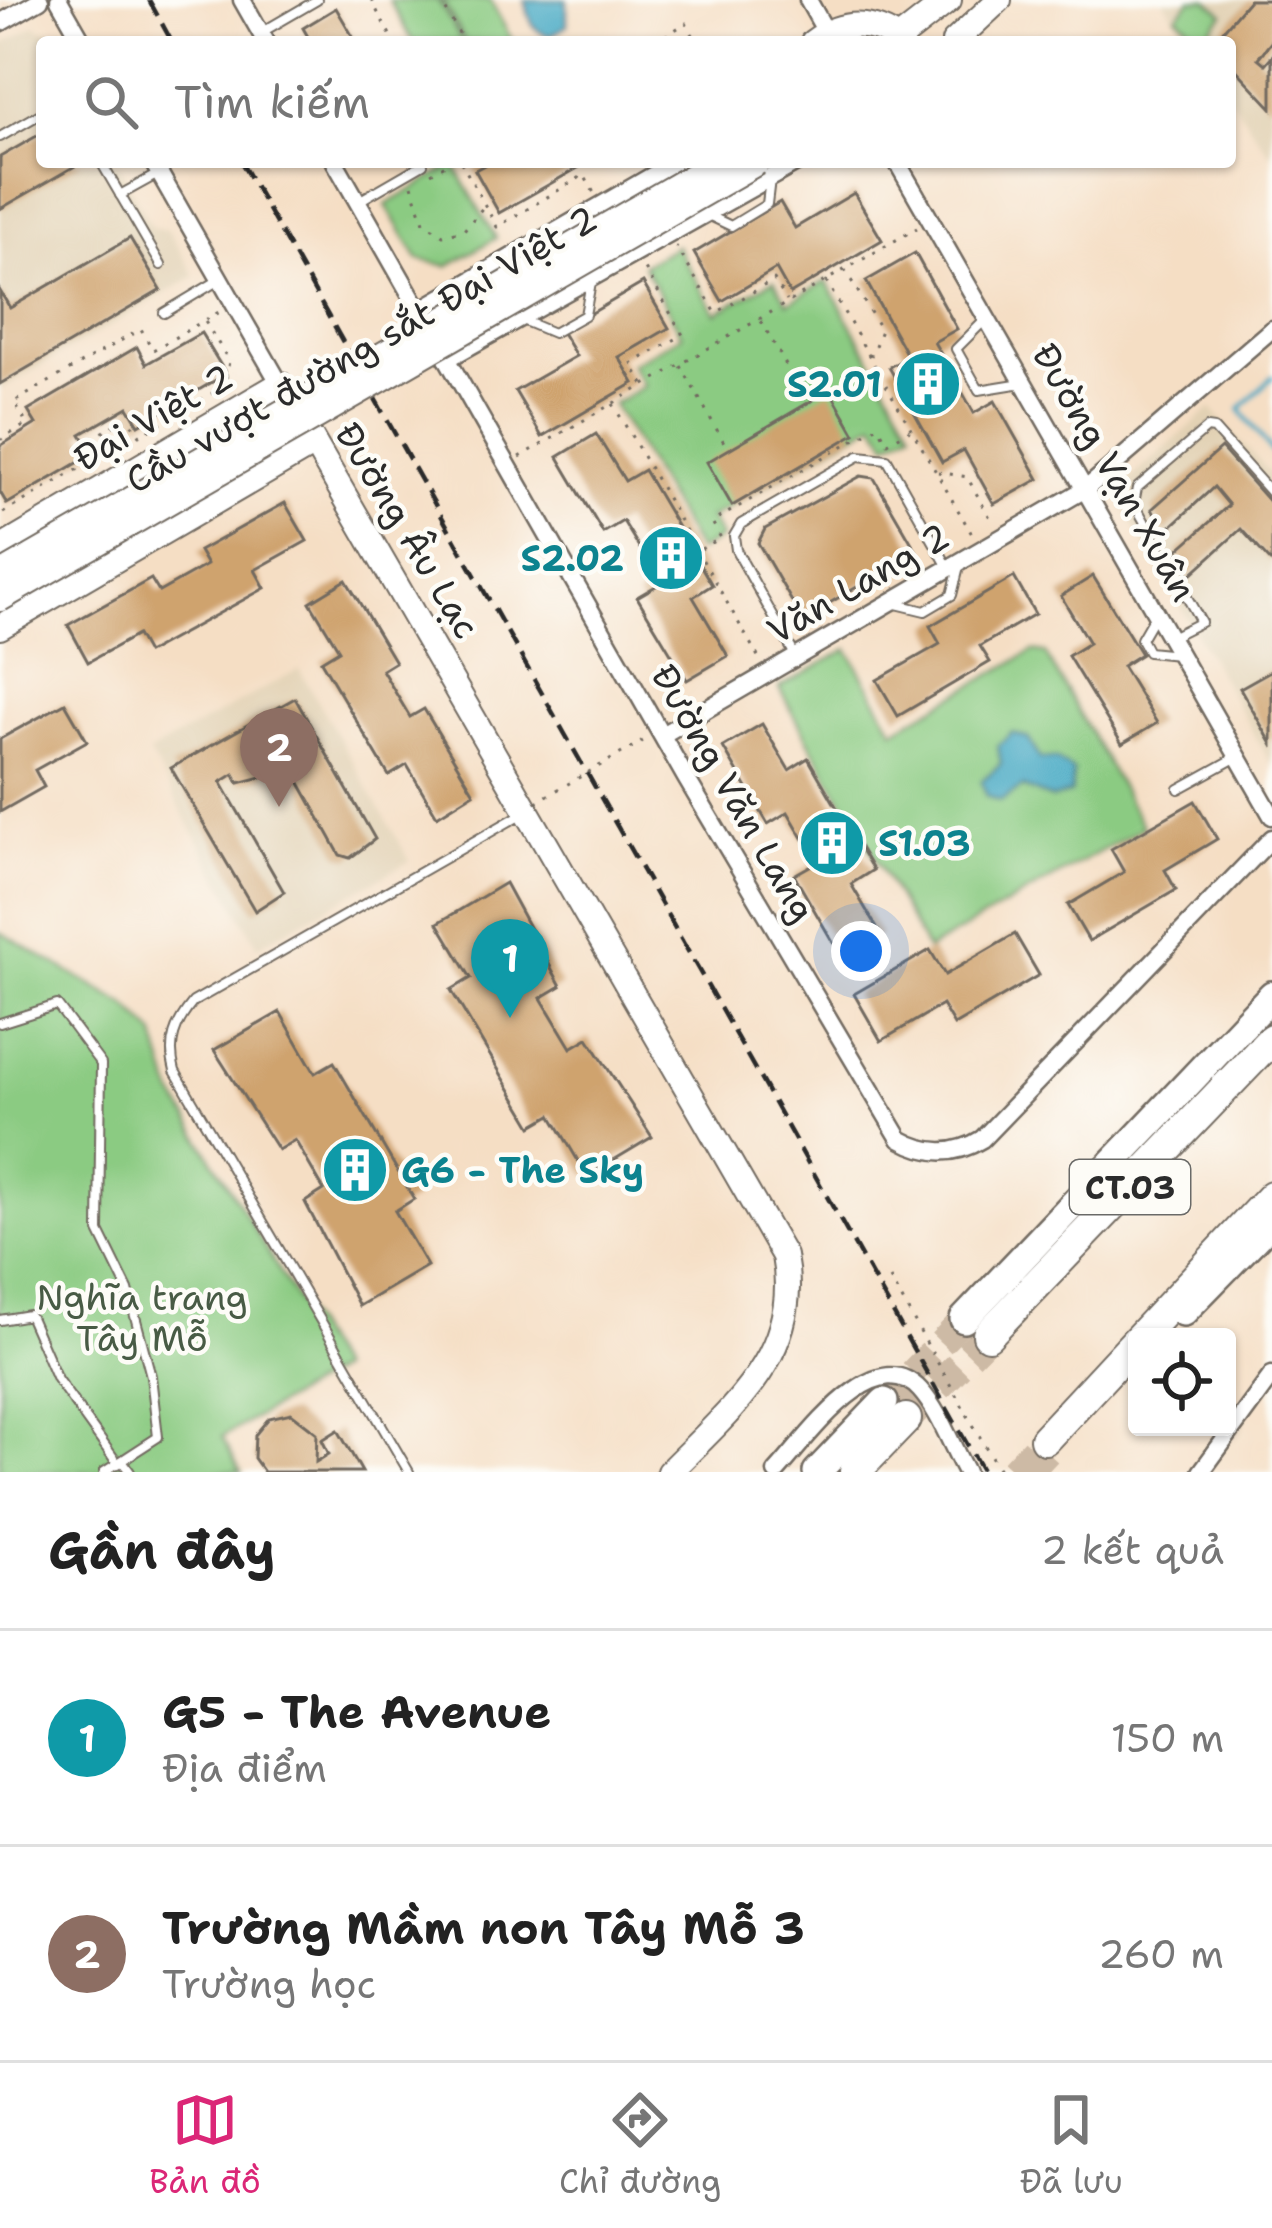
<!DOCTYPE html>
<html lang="vi">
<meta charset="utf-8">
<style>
:root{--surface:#fff;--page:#f2f2f2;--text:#222;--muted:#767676;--line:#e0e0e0;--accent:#db2777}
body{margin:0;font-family:"Shantell Sans",sans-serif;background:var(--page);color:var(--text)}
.controls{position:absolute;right:36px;bottom:36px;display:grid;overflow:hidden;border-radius:12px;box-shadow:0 3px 9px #0004}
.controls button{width:108px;height:108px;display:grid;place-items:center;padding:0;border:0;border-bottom:3px solid var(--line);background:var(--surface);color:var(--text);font:60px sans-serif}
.you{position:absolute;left:861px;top:951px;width:42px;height:42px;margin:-30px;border:9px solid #fff;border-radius:50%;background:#1a73e8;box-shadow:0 0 0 18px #1a73e833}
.badge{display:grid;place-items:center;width:78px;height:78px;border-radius:50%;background:var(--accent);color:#fff;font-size:39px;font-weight:700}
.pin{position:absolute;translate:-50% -99px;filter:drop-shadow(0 3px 6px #0008)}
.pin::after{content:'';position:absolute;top:63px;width:42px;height:36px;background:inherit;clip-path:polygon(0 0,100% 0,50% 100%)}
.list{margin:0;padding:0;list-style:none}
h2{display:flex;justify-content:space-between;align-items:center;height:156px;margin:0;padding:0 48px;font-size:51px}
h2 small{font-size:39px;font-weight:400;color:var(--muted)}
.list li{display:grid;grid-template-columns:78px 1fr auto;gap:36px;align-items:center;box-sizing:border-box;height:216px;padding:0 48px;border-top:3px solid var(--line)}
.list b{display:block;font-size:45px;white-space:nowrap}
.list p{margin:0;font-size:39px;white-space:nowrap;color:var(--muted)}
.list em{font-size:39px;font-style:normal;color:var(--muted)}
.icon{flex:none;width:66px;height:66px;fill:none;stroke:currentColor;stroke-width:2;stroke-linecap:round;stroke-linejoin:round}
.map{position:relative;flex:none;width:1272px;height:1472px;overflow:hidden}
.search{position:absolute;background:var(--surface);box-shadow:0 3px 9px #0004;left:36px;right:36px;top:36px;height:132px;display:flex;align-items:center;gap:30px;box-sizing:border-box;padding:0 42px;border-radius:12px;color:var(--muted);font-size:45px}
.sheet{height:588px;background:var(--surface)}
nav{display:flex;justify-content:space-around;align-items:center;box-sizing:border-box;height:168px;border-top:3px solid var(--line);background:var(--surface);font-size:33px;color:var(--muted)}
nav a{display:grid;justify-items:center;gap:6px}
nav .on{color:var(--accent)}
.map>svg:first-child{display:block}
.built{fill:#e2d1b4}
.green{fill:#8bcb82;stroke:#5b7b56;stroke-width:3}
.water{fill:#43a7c3;stroke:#376977;stroke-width:3}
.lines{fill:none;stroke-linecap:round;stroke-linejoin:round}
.stream{stroke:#43a7c3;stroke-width:4.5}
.building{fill:#cfa36e}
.primary-tunnel{stroke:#cdbaa5;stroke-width:27;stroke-dasharray:27 14;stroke-linecap:butt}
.highway-tunnel{stroke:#cdbaa5;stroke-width:30;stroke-dasharray:30 15;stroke-linecap:butt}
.lane-casing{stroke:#726a61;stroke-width:12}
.street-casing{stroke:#726a61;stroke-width:21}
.secondary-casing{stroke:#726a61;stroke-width:28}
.primary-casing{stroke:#726a61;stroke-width:32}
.highway-casing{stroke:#726a61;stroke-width:34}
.path{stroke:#726a61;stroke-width:3;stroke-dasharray:3 9;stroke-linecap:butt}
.lane{stroke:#fff;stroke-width:8}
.street{stroke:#fff;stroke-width:16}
.secondary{stroke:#fff;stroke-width:24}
.primary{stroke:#fff;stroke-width:27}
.highway{stroke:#fff;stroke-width:30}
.rail{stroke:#2b2b2b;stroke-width:4.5;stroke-dasharray:18 9;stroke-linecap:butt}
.secondary-bridge-casing{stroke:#726a61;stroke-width:28;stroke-linecap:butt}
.path-bridge{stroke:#726a61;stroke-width:3;stroke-dasharray:3 9;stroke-linecap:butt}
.secondary-bridge{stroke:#fff;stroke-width:24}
.labels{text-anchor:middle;stroke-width:9;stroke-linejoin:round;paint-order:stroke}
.shield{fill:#fdfcf7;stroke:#6a6a68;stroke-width:3}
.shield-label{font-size:33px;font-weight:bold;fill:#2b2b2b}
.street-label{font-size:36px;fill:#2b2b2b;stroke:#fdfcf7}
.culture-label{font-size:36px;font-weight:bold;fill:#0d838f;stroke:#fdfcf7;text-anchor:end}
.park-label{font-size:36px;fill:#485b45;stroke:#fdfcf7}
</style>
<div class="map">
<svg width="1272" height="1472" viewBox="0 0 1272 1472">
<rect width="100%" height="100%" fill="#fdfcf7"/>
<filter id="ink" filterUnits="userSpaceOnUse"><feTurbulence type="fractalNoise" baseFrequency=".00833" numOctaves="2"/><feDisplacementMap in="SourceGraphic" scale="24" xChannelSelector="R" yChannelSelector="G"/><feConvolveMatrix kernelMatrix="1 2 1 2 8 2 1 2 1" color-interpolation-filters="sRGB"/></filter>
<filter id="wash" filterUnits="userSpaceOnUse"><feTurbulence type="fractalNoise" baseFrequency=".004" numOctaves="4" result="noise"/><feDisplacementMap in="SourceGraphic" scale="48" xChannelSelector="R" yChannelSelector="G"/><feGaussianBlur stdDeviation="2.7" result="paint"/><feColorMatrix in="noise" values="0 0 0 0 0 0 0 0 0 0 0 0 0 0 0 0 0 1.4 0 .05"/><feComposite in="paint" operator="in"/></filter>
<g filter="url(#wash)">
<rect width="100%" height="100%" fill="#f5dec4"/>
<g class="built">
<path d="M1163 0H1272V157L1230 97V42H1192Z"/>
<path d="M35 26 54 33 59 42H42V162H117L151 227 168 230 195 276 0 390V46Z"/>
<path d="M1211 408 1272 476V766L1123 507 1127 482Z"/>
<path d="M299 669 410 861 258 946 149 753Z"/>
</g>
<g class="green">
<path d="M389 0H438L462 42H413Z"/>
<path d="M442 0H490L513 42H466Z"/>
<path d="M1191 0H1208L1224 14 1203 38 1177 16Z"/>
<path d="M454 165 496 238 448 266 418 259 386 205Z"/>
<path d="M676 246 716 313 774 280 788 303 826 281 912 430 888 443 875 422 710 518 721 538 698 551 613 404 644 386 631 364 682 335 643 265Z"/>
<path d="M848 649 894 730 1033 651 1045 653 1143 827 927 950 779 688Z"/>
<path d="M0 932 127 1006 155 1034 172 1091 338 1370 222 1437 241 1472H0Z"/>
</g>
<g class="water">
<path d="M525 0H567V26L550 36C529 30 530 18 525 0Z"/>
<path d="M1012 733 1028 738 1040 759H1056L1073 771 1071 793 1052 799 1023 787 1001 801 987 796 981 781 1001 764 998 746Z"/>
</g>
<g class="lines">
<path class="stream" d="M1272 377 1240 409 1272 452"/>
</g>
<g id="blocks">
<g class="building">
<path d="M1249 0H1272V41L1258 58 1265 64 1272 56V108L1230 63V42H1213Z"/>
<path d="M336 8 356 42H311L303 28Z"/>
<path d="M42 133V162H82L0 209V157Z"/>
<path d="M490 162H581L583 165 499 213 475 170Z"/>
<path d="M854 193 882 240 790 294 776 269 722 301 694 253 780 202 795 228Z"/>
<path d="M130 238 161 290 0 384V291L10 308Z"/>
<path d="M915 253 957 329 934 342 974 413 995 401 1039 479 994 504 964 450 942 462 889 367 908 357 866 281Z"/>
<path d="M643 283 669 328 619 357 634 383 542 437 515 391 576 356 561 331Z"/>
<path d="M201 333 226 374 139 425 128 407 81 434 93 454 7 504 0 492V446L36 424 28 411 137 347 146 364Z"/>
<path d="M830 390 855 434 732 506 707 462Z"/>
<path d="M596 434 625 481 644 470 712 585 693 597 728 656 687 680 637 597 661 583 623 521 603 533 558 457Z"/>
<path d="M1221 448 1272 505V563L1241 529 1189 576 1177 551 1229 505 1214 487 1165 532 1152 509Z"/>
<path d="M861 476 874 478 917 552 802 619 758 543 765 529Z"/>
<path d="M285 503 307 541 255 570 265 588 147 653 137 635 88 662 68 625 151 579 159 592 207 565 199 551Z"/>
<path d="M1093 576 1141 654 1122 666 1157 723 1122 744 1068 656 1089 643 1061 596Z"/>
<path d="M1014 577 1035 614 980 646 990 662 898 716 877 680 940 644 930 626Z"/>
<path d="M346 580 395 662 382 670 410 717 424 709 474 793 437 816 407 765 389 776 321 661 339 650 310 602Z"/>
<path d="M1272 670V744L1240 688Z"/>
<path d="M295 698 375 839 350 858 340 855 281 749 271 754 275 762 262 777 239 783 234 774 221 782 284 892 255 911 171 768Z"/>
<path d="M65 703 87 741 35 770 44 787 0 812V739Z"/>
<path d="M762 724 789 770 808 758 873 870 851 884 881 935 842 958 794 875 817 862 788 812 768 824 723 747Z"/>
<path d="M1195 801 1217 839 1165 870 1176 890 1089 941 1068 905 1124 872 1111 849Z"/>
<path d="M505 883 561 986 541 998 571 1048 588 1038 652 1137 587 1176 551 1115 532 1126 451 990 471 978 438 923Z"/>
<path d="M1015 934 1039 975 954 1025 942 1005 881 1041 854 994 930 950 945 975Z"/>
<path d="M280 1012 315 1073 334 1062 414 1199 395 1211 427 1266 359 1306 305 1202 324 1190 295 1140 278 1150 214 1050Z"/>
<path d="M291 1413 317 1433 316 1462 329 1454 322 1440 338 1430 362 1472H264L254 1458 255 1435 269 1418Z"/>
</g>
</g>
</g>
<g filter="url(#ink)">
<use href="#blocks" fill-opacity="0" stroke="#726a61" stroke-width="3"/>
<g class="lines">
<g class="primary-tunnel">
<path d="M884 1402 964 1319"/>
<path d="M1029 1472 1055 1444"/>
</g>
<g class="highway-tunnel">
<path d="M906 1419 988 1335"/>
<path d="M1014 1472 1045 1439"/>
</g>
<g class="lane-casing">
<g id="lane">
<path d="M262 32 317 0"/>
<path d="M0 137 42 113"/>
<path d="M101 162 161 265"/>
<path d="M120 195 158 174"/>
<path d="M359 201 423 164"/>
<path d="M708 215 731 226 767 204 770 179"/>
<path d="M164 313 219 280"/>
<path d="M988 317 956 349 979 390 1022 383"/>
<path d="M522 320 553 333 585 315 591 282"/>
<path d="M892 603 925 611 952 595 960 563"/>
<path d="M1156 613 1141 639 1148 652 1178 655"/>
<path d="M1171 637 1201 622 1134 503 1137 488 1207 428 1214 429 1272 494"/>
<path d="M796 657 736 550 734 536 741 524 859 456 887 459 948 567"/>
<path d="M1179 789 1237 757"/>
<path d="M0 1023 57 1005 101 1064 99 1231 128 1290 151 1376 158 1437 104 1472"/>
<path d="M0 1320 29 1315 57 1379 118 1464"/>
<path d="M122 1461 130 1472"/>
<path d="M409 1472 175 1071C167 1043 175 1024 193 1002L522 814"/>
</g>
</g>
<g class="street-casing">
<g id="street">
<path d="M59 0 83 42"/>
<path d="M242 0 266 42"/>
<path d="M808 0 826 32"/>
<path d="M0 23 40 0"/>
<path d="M153 162 280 384"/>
<path d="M335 162 686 778 900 1139C928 1155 955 1156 982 1139L1272 838"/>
<path d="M897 162 1272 816"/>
<path d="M420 310 676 162"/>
<path d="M447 359 798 162"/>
<path d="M662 735 1087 488 1272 329"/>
<path d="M776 1472C806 1440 874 1340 920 1390 939 1411 952 1447 966 1472"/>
<path d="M1201 1472 1272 1375"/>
</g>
</g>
<g class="secondary-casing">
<g id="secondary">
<path d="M899 39 949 0"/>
<path d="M813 42C842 20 873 20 902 42"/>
<path d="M954 42 999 0"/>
<path d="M0 549 280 384 784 1256C803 1353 731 1409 669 1472"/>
<path d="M0 627 314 444"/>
</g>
</g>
<g class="primary-casing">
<g id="primary">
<path d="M1183 1312 1272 1221"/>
<path d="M964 1319 1272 995"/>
<path d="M817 1472 884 1402"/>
</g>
</g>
<g class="highway-casing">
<g id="highway">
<path d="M988 1335 1272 1039"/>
<path d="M1140 1337 1272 1196"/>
<path d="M1045 1439 1137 1340"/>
<path d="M855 1472 906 1419"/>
</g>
</g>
<g class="path">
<path d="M371 0 394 42"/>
<path d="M440 0 464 42"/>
<path d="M655 42 686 23 697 42"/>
<path d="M461 162 497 227 584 175 594 193"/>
<path d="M431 173 451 162"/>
<path d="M412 185 424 222 443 235 464 230 484 206"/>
<path d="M676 246 716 313 774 280 787 301"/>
<path d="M845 270 881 330 871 356"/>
<path d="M826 281 973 536"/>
<path d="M761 321 805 399"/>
<path d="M681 366 726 446"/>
<path d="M644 384 631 364 683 335 645 269"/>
<path d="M613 404 760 660"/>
<path d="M0 440 27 424 14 402 141 329 153 350 219 312"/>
<path d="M520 457 917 228"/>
<path d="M938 472 967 477 992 521"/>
<path d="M3 513 96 459 88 441 127 418 140 435 225 386 229 361 204 320"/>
<path d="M701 549 721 538 712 522 878 426 888 443 910 430"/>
<path d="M890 1279 1000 1472"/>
</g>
<use href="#lane" class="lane"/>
<use href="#street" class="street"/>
<use href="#secondary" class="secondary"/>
<use href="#primary" class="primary"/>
<use href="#highway" class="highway"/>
<g class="rail">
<path d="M149 0 172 42"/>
<path d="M241 162 983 1472"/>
</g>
<g class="secondary-bridge-casing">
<g id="secondary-bridge">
<path d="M0 575 717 162"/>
<path d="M0 599 758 162"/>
</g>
</g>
<path class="path-bridge" d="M536 802 652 736"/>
<use href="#secondary-bridge" class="secondary-bridge"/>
</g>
</g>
<defs>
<g id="building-disc" transform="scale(3.45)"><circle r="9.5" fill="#0f9aa8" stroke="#fdfcf7"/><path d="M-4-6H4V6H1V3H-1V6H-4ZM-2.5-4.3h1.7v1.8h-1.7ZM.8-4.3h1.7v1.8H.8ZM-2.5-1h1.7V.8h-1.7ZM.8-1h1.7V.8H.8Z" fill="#fff"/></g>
</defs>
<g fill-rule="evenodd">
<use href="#building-disc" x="928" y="384"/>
<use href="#building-disc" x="671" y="558"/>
<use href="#building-disc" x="832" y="843"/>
<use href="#building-disc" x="355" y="1170"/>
</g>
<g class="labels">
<rect class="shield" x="1070" y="1160" width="120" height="54" rx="9"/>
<g class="shield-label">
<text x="1130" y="1199">CT.03</text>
</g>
<g class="street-label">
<text transform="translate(361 349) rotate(-30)" y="13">Cầu vượt đường sắt Đại Việt 2</text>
<text transform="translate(153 417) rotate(-30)" y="13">Đại Việt 2</text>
<text transform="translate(1115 472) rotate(60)" y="13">Đường Vạn Xuân</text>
<text transform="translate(408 530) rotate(59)" y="13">Đường Âu Lạc</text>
<text transform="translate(858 583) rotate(-30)" y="13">Văn Lang 2</text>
<text transform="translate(734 793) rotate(60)" y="13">Đường Văn Lang</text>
</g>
<g class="culture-label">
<text x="882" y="397">S2.01</text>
<text x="624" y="571">S2.02</text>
<text x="878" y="856" text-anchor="start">S1.03</text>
<text x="401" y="1183" text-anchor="start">G6 - The Sky</text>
</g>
<g class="park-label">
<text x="142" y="1310">Nghĩa trang<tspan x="142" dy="41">Tây Mỗ</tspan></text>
</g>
</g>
</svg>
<div class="controls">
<button><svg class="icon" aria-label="locate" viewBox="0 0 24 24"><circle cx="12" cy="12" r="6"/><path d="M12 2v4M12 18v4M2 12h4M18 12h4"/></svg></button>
</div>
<div class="you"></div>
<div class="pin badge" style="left:510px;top:1018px;background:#0f9aa8">1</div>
<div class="pin badge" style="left:279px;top:807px;background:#8d6e63">2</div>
<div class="search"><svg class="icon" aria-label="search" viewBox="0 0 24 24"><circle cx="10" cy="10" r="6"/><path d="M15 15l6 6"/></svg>Tìm kiếm</div>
</div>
<section class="sheet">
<h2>Gần đây<small>2 kết quả</small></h2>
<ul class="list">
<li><span class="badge" style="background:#0f9aa8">1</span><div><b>G5 - The Avenue</b><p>Địa điểm</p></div><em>150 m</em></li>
<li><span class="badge" style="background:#8d6e63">2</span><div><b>Trường Mầm non Tây Mỗ 3</b><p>Trường học</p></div><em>260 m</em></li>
</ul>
</section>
<nav>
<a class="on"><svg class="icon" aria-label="map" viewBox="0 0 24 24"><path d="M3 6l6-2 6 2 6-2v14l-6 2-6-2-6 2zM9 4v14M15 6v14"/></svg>Bản đồ</a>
<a><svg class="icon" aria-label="directions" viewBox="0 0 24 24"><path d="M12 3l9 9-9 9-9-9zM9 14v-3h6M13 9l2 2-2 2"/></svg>Chỉ đường</a>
<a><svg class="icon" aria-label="saved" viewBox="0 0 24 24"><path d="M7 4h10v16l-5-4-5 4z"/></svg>Đã lưu</a>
</nav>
